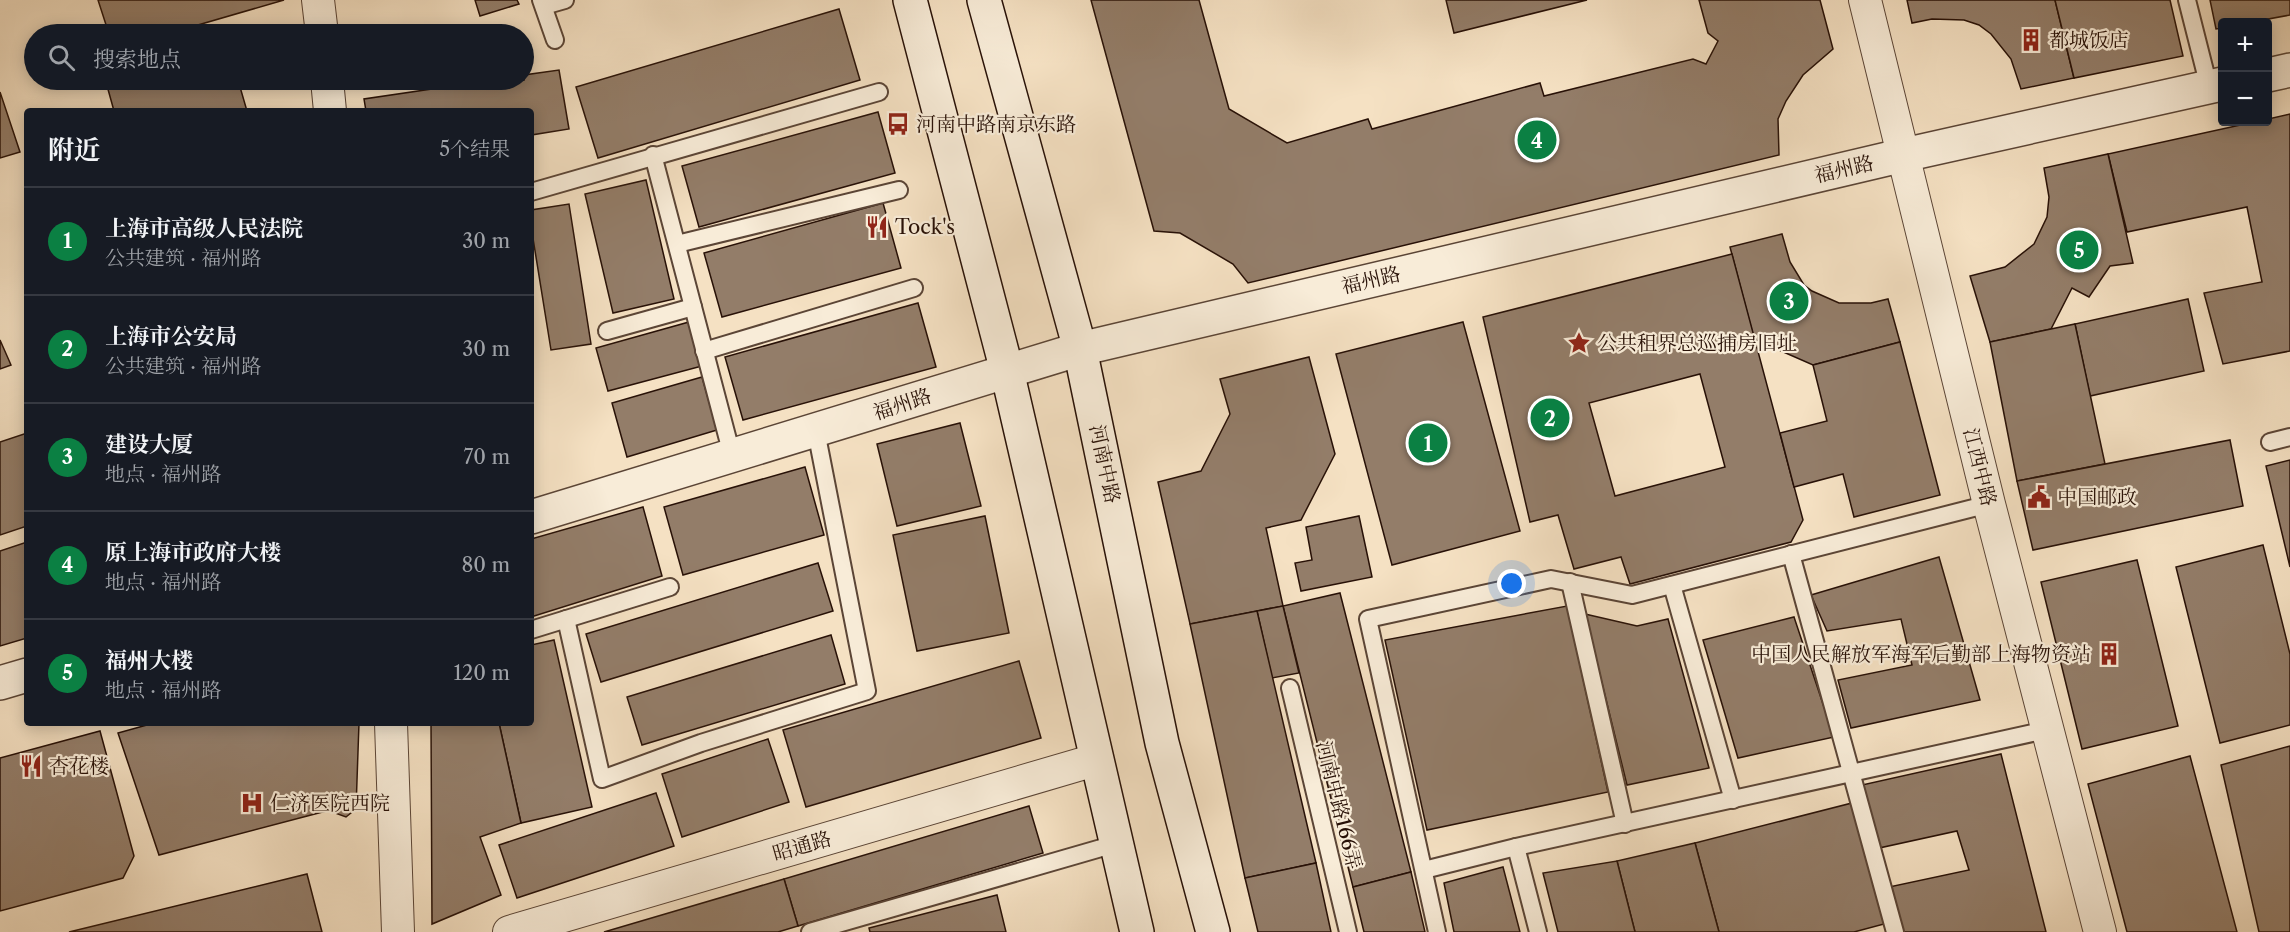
<!DOCTYPE html>
<html lang="zh">
<meta charset="utf-8">
<style>
:root{--surface:#171b24;--page:#242831;--text:#f1f3f6;--muted:#9ea1a6;--line:#363941;--accent:#0b8043}
body{margin:0;font-family:"Libre Caslon Text","Noto Serif SC",serif;background:var(--page);color:var(--text)}
.controls{position:absolute;right:18px;top:18px;display:grid;overflow:hidden;border-radius:6px;box-shadow:0 3px 15px #0003}
.controls button{width:54px;height:54px;display:grid;place-items:center;padding:0;border:0;border-bottom:2px solid var(--line);background:var(--surface);color:var(--text);font:30px sans-serif}
.you{position:absolute;left:1512px;top:584px;width:21px;height:21px;margin:-15px;border:4px solid #fff;border-radius:50%;background:#1a73e8;box-shadow:0 0 0 9px #1a73e833}
.badge{display:grid;place-items:center;width:39px;height:39px;border-radius:50%;background:var(--accent);color:#fff;font-size:20px;font-weight:700}
.pin{position:absolute;translate:-50% -50%;border:3px solid #fff;box-shadow:0 2px 6px #0006}
.list{margin:0;padding:0;list-style:none}
h2{display:flex;justify-content:space-between;align-items:center;height:78px;margin:0;padding:0 24px;font-size:26px}
h2 small{font-size:20px;font-weight:400;color:var(--muted)}
.list li{display:grid;grid-template-columns:39px 1fr auto;gap:18px;align-items:center;box-sizing:border-box;height:108px;padding:0 24px;border-top:2px solid var(--line)}
.list b{display:block;font-size:22px;white-space:nowrap}
.list p{margin:0;font-size:20px;white-space:nowrap;color:var(--muted)}
.list em{font-size:20px;font-style:normal;color:var(--muted)}
.icon{flex:none;width:33px;height:33px;fill:none;stroke:currentColor;stroke-width:2;stroke-linecap:round;stroke-linejoin:round}
.map{position:relative;flex:none;width:2290px;height:932px;overflow:hidden}
.search{position:absolute;background:var(--surface);box-shadow:0 3px 15px #0003;left:24px;top:24px;width:510px;height:66px;display:flex;align-items:center;gap:15px;box-sizing:border-box;padding:0 21px;border-radius:33px;color:var(--muted);font-size:22px}
.panel{position:absolute;background:var(--surface);box-shadow:0 3px 15px #0003;left:24px;top:108px;width:510px;height:618px;border-radius:6px}
.map>svg:first-child{display:block}
.building{fill:#937d69;stroke:#281107;stroke-width:1.5;fill-rule:evenodd}
.lines{fill:none;stroke-linecap:round;stroke-linejoin:round}
.service-casing{stroke:#5b4536;stroke-width:20}
.minor-casing{stroke:#5b4536;stroke-width:34}
.tertiary-casing{stroke:#5b4536;stroke-width:36}
.secondary-casing{stroke:#281107;stroke-width:36}
.service{stroke:#f8ecd8;stroke-width:16}
.minor{stroke:#f8ecd8;stroke-width:32}
.tertiary{stroke:#f8ecd8;stroke-width:33}
.secondary{stroke:#f8ecd8;stroke-width:33}
.labels{text-anchor:middle;stroke-width:4.5;stroke-linejoin:round;paint-order:stroke}
.poi-label{font-size:20px;fill:#281107;stroke:#f8ecd8;text-anchor:start}
.street-label{font-size:20px;fill:#281107;stroke:#f8ecd8}
</style>
<div class="map">
<svg width="2290" height="932" viewBox="0 0 2290 932">
<rect width="100%" height="100%" fill="#f5e1c3"/>
<filter id="stains"><feTurbulence type="fractalNoise" baseFrequency=".00333" numOctaves="4"/><feColorMatrix values="0 0 0 0 .2 0 0 0 0 .09 0 0 0 0 .02 0 0 0 .5 -.17"/></filter>
<radialGradient id="worn" r=".72"><stop offset=".6" stop-color="#630" stop-opacity="0"/><stop offset="1" stop-color="#630" stop-opacity=".3"/></radialGradient>
<g class="building">
<path d="M98 0H284L167 34H109Z"/>
<path d="M475 0H517L519 4 480 16Z"/>
<path d="M1091 0H1199L1229 109 1287 143 1368 119 1372 129 1540 83 1544 96 1693 59 1706 64 1718 41 1708 33 1699 0H1820L1833 49 1803 75 1786 101 1778 119 1779 155 1248 283 1233 264 1180 233 1154 231Z"/>
<path d="M1446 0H1587L1454 33Z"/>
<path d="M1907 0H2055L2074 78 2021 89 2011 59 1991 34 1979 25 1964 20 1932 19 1912 23Z"/>
<path d="M2055 0H2170L2183 56 2074 78Z"/>
<path d="M2210 0H2290V15L2252 22H2222V28L2216 29Z"/>
<path d="M839 9 860 80 598 158 576 87Z"/>
<path d="M559 70 569 129 531 135V111H366L364 99 493 80H524V75Z"/>
<path d="M116 80H238L247 111H114L106 82Z"/>
<path d="M0 92 20 152 0 158Z"/>
<path d="M878 112 895 173 699 227 682 166Z"/>
<path d="M2290 114V351L2223 364 2204 293 2262 282 2247 207 2127 232 2108 154 2254 122H2268V119Z"/>
<path d="M2108 154 2133 263 2110 266 2089 297 2072 288 2051 329 1990 342 1970 276 2005 267 2034 244 2047 217 2049 197 2044 168Z"/>
<path d="M646 180 674 299 613 313 585 194Z"/>
<path d="M883 203 901 268 722 317 704 253Z"/>
<path d="M569 204 591 344 551 350 531 226V210Z"/>
<path d="M1782 234 1790 262 1804 285 1812 291 1839 303H1871L1888 299 1900 342 1813 365 1754 339 1730 247Z"/>
<path d="M1732 254 1803 520 1791 542 1630 584 1621 557 1574 569 1558 515 1530 522 1483 317ZM1700 374 1725 467 1615 496 1589 403Z"/>
<path d="M2188 299 2204 371 2090 396 2075 324Z"/>
<path d="M918 303 936 367 743 420 725 357Z"/>
<path d="M689 322 702 366 608 391 596 348Z"/>
<path d="M1463 322 1520 531 1392 565 1336 354Z"/>
<path d="M2075 324 2105 464 2017 481 1990 342Z"/>
<path d="M0 340 11 365 0 369Z"/>
<path d="M1900 342 1940 495 1854 517 1843 474 1794 487 1780 433 1827 421 1813 365Z"/>
<path d="M1309 357 1335 454 1301 520 1266 528 1283 606 1190 624 1158 482 1201 471 1230 414 1220 379Z"/>
<path d="M702 377 717 430 627 457 612 403Z"/>
<path d="M960 423 981 506 897 526 877 444Z"/>
<path d="M27 433V526L0 535V442Z"/>
<path d="M2230 440 2243 506 2033 550 2017 481Z"/>
<path d="M2290 460V567L2266 466Z"/>
<path d="M805 467 824 535 683 575 664 507Z"/>
<path d="M643 507 662 576 531 617V539Z"/>
<path d="M985 516 1009 633 917 651 893 535Z"/>
<path d="M1359 516 1372 577 1301 591 1295 563 1312 560 1306 527Z"/>
<path d="M27 542V638L0 646V551Z"/>
<path d="M2263 545 2290 654V725L2220 743 2176 567Z"/>
<path d="M1939 557 1980 700 1851 728 1838 680 1912 665 1901 619 1827 631 1811 595Z"/>
<path d="M2137 560 2178 726 2082 749 2041 582Z"/>
<path d="M818 563 833 611 601 682 586 634Z"/>
<path d="M1340 593 1411 872 1353 887 1283 606Z"/>
<path d="M1283 606 1299 673 1272 678 1257 611Z"/>
<path d="M1567 606 1608 792 1427 830 1385 640Z"/>
<path d="M1257 611 1316 863 1245 878 1190 624Z"/>
<path d="M1585 614 1637 626 1668 619 1709 768 1627 785Z"/>
<path d="M1794 617 1834 737 1738 758 1703 640Z"/>
<path d="M831 635 845 684 642 745 627 697Z"/>
<path d="M554 640 592 807 521 823 499 723H531V645Z"/>
<path d="M1019 661 1041 738 806 807 783 730Z"/>
<path d="M154 723H359L356 809 346 817 335 813 334 809 159 855 118 733Z"/>
<path d="M431 723H499L521 823 480 837 501 895 432 924Z"/>
<path d="M100 731 134 856 123 878 0 911V758Z"/>
<path d="M768 739 789 802 682 837 662 774Z"/>
<path d="M2290 746V932H2259L2221 765Z"/>
<path d="M2001 754 2046 932H1901L1889 887 1969 870 1957 831 1879 848 1862 785Z"/>
<path d="M2190 756 2237 932H2127L2088 784Z"/>
<path d="M656 793 674 846 517 898 499 845Z"/>
<path d="M1852 803 1884 924 1854 932H1719L1695 843Z"/>
<path d="M1029 806 1043 853 798 926 784 879Z"/>
<path d="M1695 843 1719 932H1635L1617 861Z"/>
<path d="M1617 861 1635 932H1558L1543 873Z"/>
<path d="M1316 863 1331 932H1258L1245 878Z"/>
<path d="M1503 867 1520 932H1454L1444 883Z"/>
<path d="M1411 872 1425 932H1364L1353 887Z"/>
<path d="M307 874 322 932H69Z"/>
<path d="M784 879 798 926 778 932H604Z"/>
<path d="M997 895 1006 932H870L869 928Z"/>
</g>
<g class="lines">
<g class="service-casing">
<g id="service">
<path d="M541 0 555 40"/>
<path d="M2187 0 2209 87"/>
<path d="M544 6 565 0"/>
<path d="M653 155 732 455"/>
<path d="M531 192 879 92"/>
<path d="M677 244 899 190"/>
<path d="M607 331 693 307"/>
<path d="M704 351 914 288"/>
<path d="M2270 442 2290 437"/>
<path d="M1791 554 1895 932"/>
<path d="M1570 582 1625 824"/>
<path d="M1672 585 1733 800"/>
<path d="M566 619 602 779 701 743 867 691 816 431"/>
<path d="M531 630 670 587"/>
<path d="M1290 688 1348 932"/>
<path d="M1516 847 1538 932"/>
<path d="M1424 870 1516 847 2046 730"/>
<path d="M810 932 1115 844"/>
<path d="M1437 932 1368 619 1551 579 1632 595 1989 504"/>
</g>
</g>
<g class="minor-casing">
<g id="minor">
<path d="M318 0 322 34"/>
<path d="M1865 0 1989 504 2100 932"/>
<path d="M327 80 330 111"/>
<path d="M391 723 398 932"/>
<path d="M509 932 1095 760"/>
</g>
</g>
<g class="tertiary-casing">
<g id="tertiary">
<path d="M2268 75 2290 70"/>
<path d="M531 517 1080 349 1904 155 2222 84"/>
<path d="M0 683 27 675"/>
</g>
</g>
<g class="secondary-casing">
<g id="secondary">
<path d="M910 0 1007 371 1137 932"/>
<path d="M984 0 1080 349 1162 743 1213 932"/>
</g>
</g>
<use href="#service" class="service"/>
<use href="#minor" class="minor"/>
<use href="#tertiary" class="tertiary"/>
<use href="#secondary" class="secondary"/>
</g>
<defs>
<g id="building-bare" transform="scale(1.8)"><path d="M-4-6H4V6H1V3H-1V6H-4ZM-2.5-4.3h1.7v1.8h-1.7ZM.8-4.3h1.7v1.8H.8ZM-2.5-1h1.7V.8h-1.7ZM.8-1h1.7V.8H.8Z" fill="#8f2418" stroke="#f8ecd8" stroke-width="2.5" paint-order="stroke"/></g>
<g id="bus-bare" transform="scale(1.8)"><path d="M-5-6H5V4H4V6H2V4H-2V6H-4V4H-5ZM-3.5-4V0h7V-4ZM-3.5 1.2v1.5H-2V1.2ZM2 1.2v1.5H3.5V1.2Z" fill="#8f2418" stroke="#f8ecd8" stroke-width="2.5" paint-order="stroke"/></g>
<g id="restaurant-bare" transform="scale(1.8)"><path d="M-5-6h1v4h1v-4h1v4h1v-4h1v5L-1.5 .5V6h-2V.5L-5-1ZM5-6V6H3V1.5H1.5Q1.5-4 5-6Z" fill="#8f2418" stroke="#f8ecd8" stroke-width="2.5" paint-order="stroke"/></g>
<g id="sight-bare" transform="scale(1.8)"><path d="M0-6L1.8-2.2L6-1.7L2.9 1.2L3.7 5.4L0 3.3L-3.7 5.4L-2.9 1.2L-6-1.7L-1.8-2.2Z" fill="#8f2418" stroke="#f8ecd8" stroke-width="2.5" paint-order="stroke"/></g>
<g id="civic-bare" transform="scale(1.8)"><path d="M-.6-6.5H3V-4.5H.6V-3L4-1V1h2V6H-6V1h2V-1L-.6-3ZM-1.2 2.5V6h2.4V2.5Z" fill="#8f2418" stroke="#f8ecd8" stroke-width="2.5" paint-order="stroke"/></g>
<g id="hospital-bare" transform="scale(1.8)"><path d="M-5-5h3v3.5h4V-5h3V5h-3V1.5h-4V5h-3Z" fill="#8f2418" stroke="#f8ecd8" stroke-width="2.5" paint-order="stroke"/></g>
</defs>
<g fill-rule="evenodd">
<use href="#building-bare" x="2031" y="40"/>
<use href="#bus-bare" x="898" y="124"/>
<use href="#restaurant-bare" x="877" y="227"/>
<use href="#sight-bare" x="1579" y="343"/>
<use href="#civic-bare" x="2039" y="497"/>
<use href="#building-bare" x="2109" y="654"/>
<use href="#restaurant-bare" x="31" y="766"/>
<use href="#hospital-bare" x="252" y="803"/>
</g>
<g class="labels">
<g class="poi-label">
<text x="2049" y="47">都城饭店</text>
<text x="916" y="131">河南中路南京东路</text>
<text x="895" y="234">Tock's</text>
<text x="1597" y="350">公共租界总巡捕房旧址</text>
<text x="2057" y="504">中国邮政</text>
<text x="2091" y="661" text-anchor="end">中国人民解放军海军后勤部上海物资站</text>
<text x="49" y="773">杏花楼</text>
<text x="270" y="810">仁济医院西院</text>
</g>
<g class="street-label">
<text transform="translate(1844 169) rotate(-13)" y="7">福州路</text>
<text transform="translate(1371 280) rotate(-13)" y="7">福州路</text>
<text transform="translate(902 404) rotate(-18)" y="7">福州路</text>
<text transform="translate(1105 464) rotate(78)" y="7">河南中路</text>
<text transform="translate(1980 467) rotate(76)" y="7">江西中路</text>
<text transform="translate(1339 805) rotate(76)" y="7">河南中路166弄</text>
<text transform="translate(802 846) rotate(-16)" y="7">昭通路</text>
</g>
</g>
<rect width="100%" height="100%" filter="url(#stains)"/>
<rect width="100%" height="100%" fill="url(#worn)"/>
</svg>
<div class="controls">
<button>+</button>
<button>−</button>
</div>
<div class="you"></div>
<div class="pin badge" style="left:1428px;top:443px">1</div>
<div class="pin badge" style="left:1550px;top:418px">2</div>
<div class="pin badge" style="left:1789px;top:301px">3</div>
<div class="pin badge" style="left:1537px;top:140px">4</div>
<div class="pin badge" style="left:2079px;top:250px">5</div>
<div class="search"><svg class="icon" aria-label="search" viewBox="0 0 24 24"><circle cx="10" cy="10" r="6"/><path d="M15 15l6 6"/></svg>搜索地点</div>
<section class="panel">
<h2>附近<small>5个结果</small></h2>
<ul class="list">
<li><span class="badge">1</span><div><b>上海市高级人民法院</b><p>公共建筑 · 福州路</p></div><em>30 m</em></li>
<li><span class="badge">2</span><div><b>上海市公安局</b><p>公共建筑 · 福州路</p></div><em>30 m</em></li>
<li><span class="badge">3</span><div><b>建设大厦</b><p>地点 · 福州路</p></div><em>70 m</em></li>
<li><span class="badge">4</span><div><b>原上海市政府大楼</b><p>地点 · 福州路</p></div><em>80 m</em></li>
<li><span class="badge">5</span><div><b>福州大楼</b><p>地点 · 福州路</p></div><em>120 m</em></li>
</ul>
</section>
</div>
